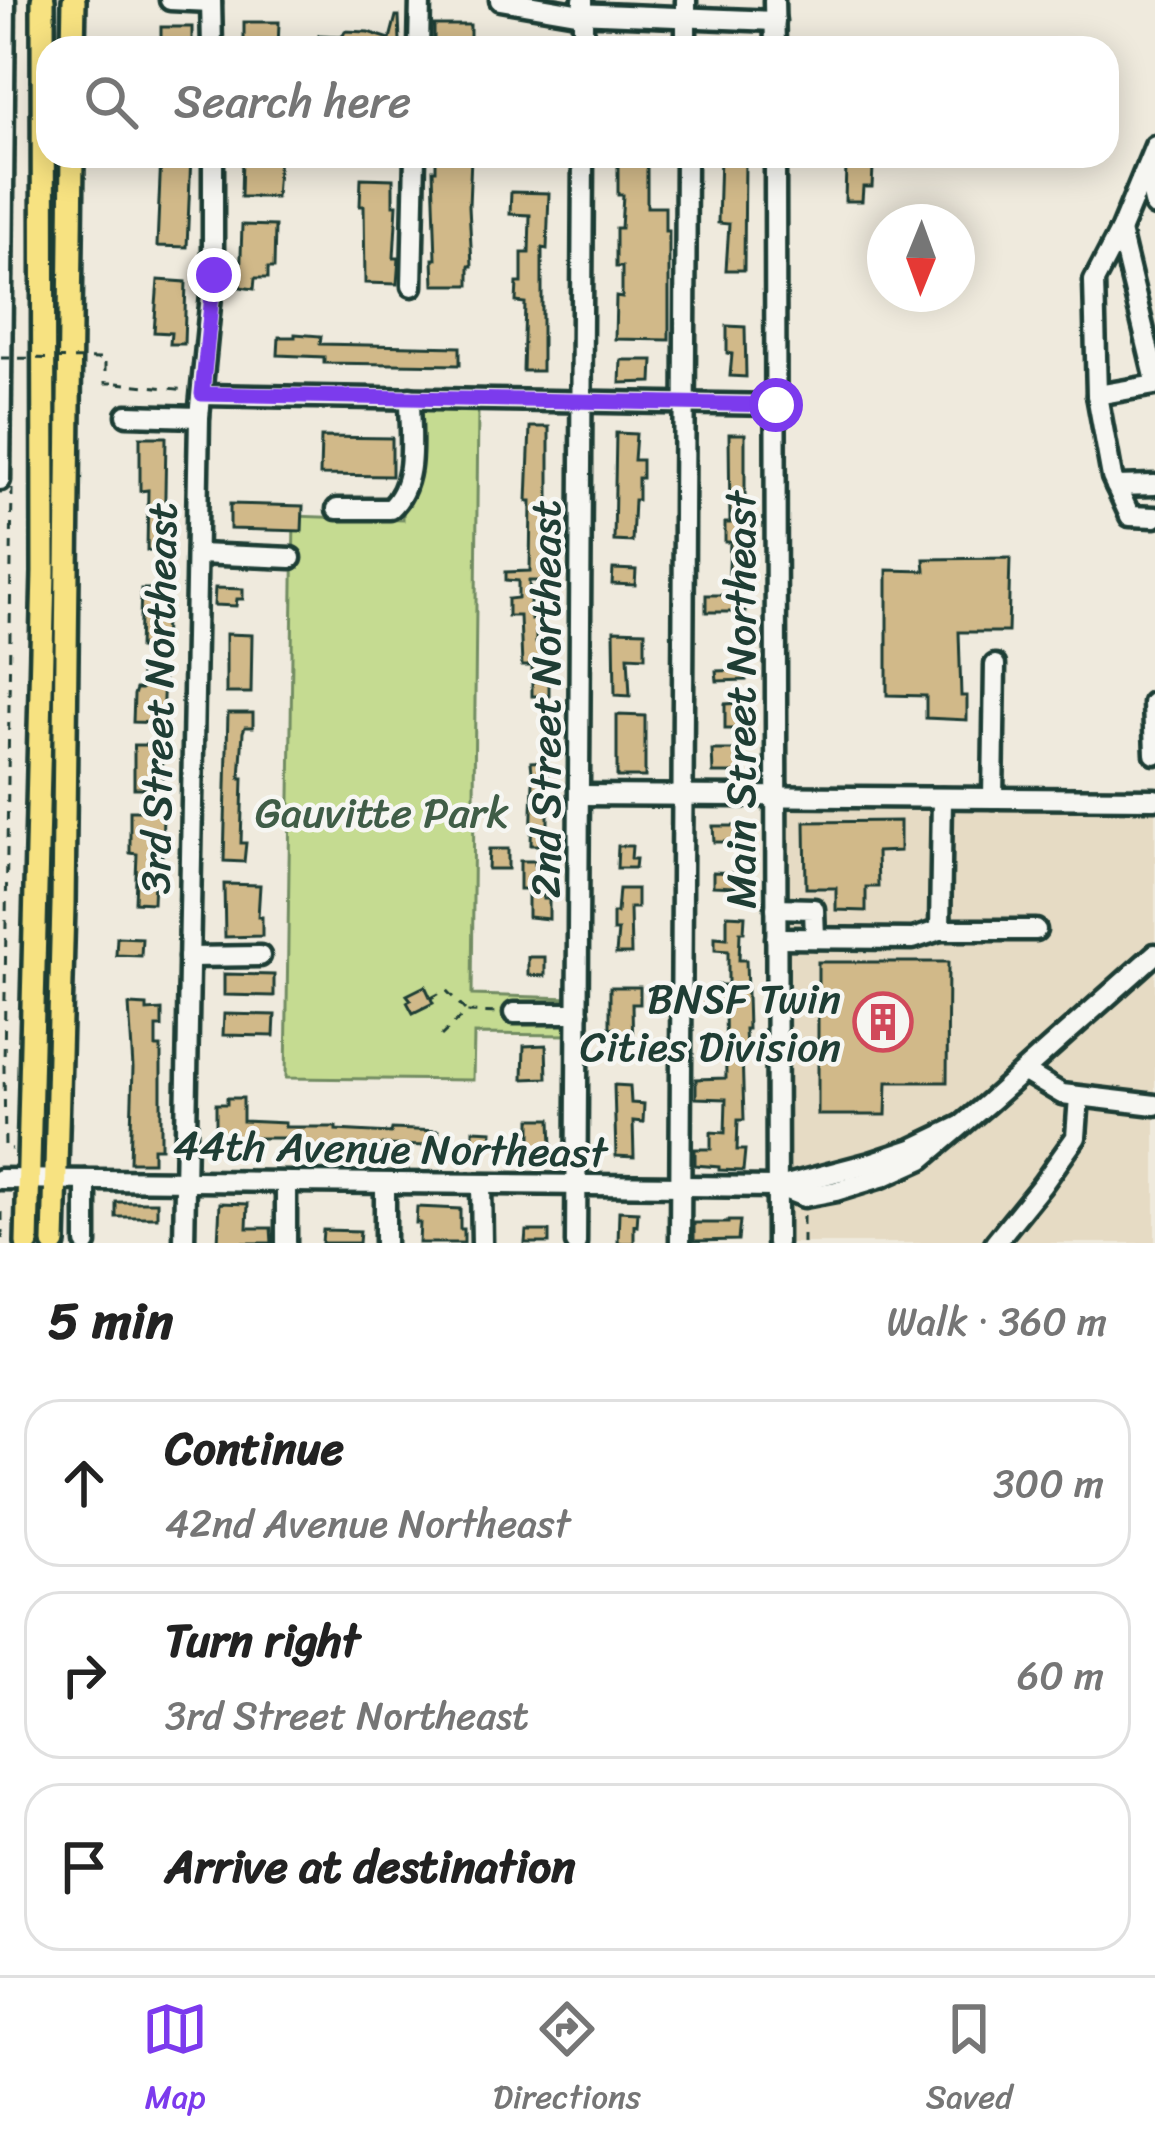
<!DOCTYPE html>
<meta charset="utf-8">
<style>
:root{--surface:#fff;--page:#f6f6f6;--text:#222;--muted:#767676;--line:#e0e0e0;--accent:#7c3aed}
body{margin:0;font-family:Sriracha,sans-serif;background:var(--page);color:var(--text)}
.compass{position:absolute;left:867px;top:204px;width:108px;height:108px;border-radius:50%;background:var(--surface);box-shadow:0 6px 30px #0003;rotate:181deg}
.stop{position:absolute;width:36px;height:36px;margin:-27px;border:9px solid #7c3aed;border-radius:50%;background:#fff}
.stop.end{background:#7c3aed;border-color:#fff;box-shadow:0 3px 12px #0008}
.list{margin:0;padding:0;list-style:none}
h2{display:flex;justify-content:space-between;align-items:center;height:156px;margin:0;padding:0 48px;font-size:51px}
h2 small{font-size:39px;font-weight:400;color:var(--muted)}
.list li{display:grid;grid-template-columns:78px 1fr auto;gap:36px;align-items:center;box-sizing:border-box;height:168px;margin:0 24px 24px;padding:0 24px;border:3px solid var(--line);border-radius:36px}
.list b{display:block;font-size:45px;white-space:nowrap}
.list p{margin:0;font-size:39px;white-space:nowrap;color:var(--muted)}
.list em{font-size:39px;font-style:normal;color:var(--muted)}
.icon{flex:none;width:66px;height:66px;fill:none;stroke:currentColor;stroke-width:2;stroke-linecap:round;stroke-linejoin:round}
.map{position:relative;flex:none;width:1155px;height:1243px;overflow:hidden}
.search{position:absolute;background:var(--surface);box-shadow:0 6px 30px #0003;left:36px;right:36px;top:36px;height:132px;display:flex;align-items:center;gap:30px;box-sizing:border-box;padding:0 42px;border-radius:36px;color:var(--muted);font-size:45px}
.sheet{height:732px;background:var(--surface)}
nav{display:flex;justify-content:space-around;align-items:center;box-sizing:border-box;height:168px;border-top:3px solid var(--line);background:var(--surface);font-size:33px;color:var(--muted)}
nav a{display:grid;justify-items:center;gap:6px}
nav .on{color:var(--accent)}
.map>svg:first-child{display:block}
.built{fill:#e6dbc4}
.green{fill:#c5db91;stroke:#728c62;stroke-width:3}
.building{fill:#d1b989;stroke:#1f3d34;stroke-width:3}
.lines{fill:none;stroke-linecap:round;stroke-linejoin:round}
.minor-casing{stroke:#1f3d34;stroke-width:27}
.major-casing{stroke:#1f3d34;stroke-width:30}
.path{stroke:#1f3d34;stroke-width:3;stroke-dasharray:9 9;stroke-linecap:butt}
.minor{stroke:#f6f6f2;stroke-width:18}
.major{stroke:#f7e281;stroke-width:21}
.path-bridge{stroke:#1f3d34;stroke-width:3;stroke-dasharray:9 9;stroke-linecap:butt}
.route{stroke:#7c3aed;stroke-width:15}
.labels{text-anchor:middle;stroke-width:9;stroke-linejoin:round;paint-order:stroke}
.street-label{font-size:42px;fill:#1f3d34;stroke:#f6f6f2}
.park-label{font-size:42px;fill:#405d47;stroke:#f6f6f2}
.poi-label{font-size:42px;fill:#1f3d34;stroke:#f6f6f2;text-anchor:end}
</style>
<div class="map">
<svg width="1155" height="1243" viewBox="0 0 1155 1243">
<rect width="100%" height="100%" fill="#efeadd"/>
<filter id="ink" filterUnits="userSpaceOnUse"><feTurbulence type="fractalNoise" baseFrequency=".00833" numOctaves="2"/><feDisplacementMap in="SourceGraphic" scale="24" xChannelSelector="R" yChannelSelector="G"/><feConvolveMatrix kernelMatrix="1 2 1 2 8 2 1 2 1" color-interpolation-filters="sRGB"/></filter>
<g filter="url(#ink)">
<path class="built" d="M788 810H1155V1243H784Z"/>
<path class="green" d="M404 407 478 408 472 995 572 998V1035L474 1034 473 1080 286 1078 294 516 403 520Z"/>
<g class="building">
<path d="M396 16H399L400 42 406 44V48H319V35L343 36 345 31 368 32 390 39Z"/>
<path d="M244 22H279L278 48H244Z"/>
<rect x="434" y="25" width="36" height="23"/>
<rect x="161" y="27" width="31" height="21"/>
<path d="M161 156H191L187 247 157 246Z"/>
<path d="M242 156H279L276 197H241Z"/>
<path d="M436 156H471L469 206 472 266H469V285H434L433 259H436L433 170H436Z"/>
<path d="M618 156H647V207H665V231H669V340L615 339 616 297 622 298V267H616V228H621L623 195H618Z"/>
<path d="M720 156H745L744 270H726L729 224 718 223Z"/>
<path d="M846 165 873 167 872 187H863L862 201H845Z"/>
<path d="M361 178 393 179V205H397L394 258H399L397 284 365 283 364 206H360Z"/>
<path d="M511 192 549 193 547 249 542 248V371H523L525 303 516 302 517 283H522V253H529L530 215 510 214Z"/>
<path d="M242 225 275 226 274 268H268V278H255L254 289 240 287Z"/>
<path d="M158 280 186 282 184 344H170L171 333 154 332Z"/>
<path d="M727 326 745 327 746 377 730 376 732 354 727 353Z"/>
<path d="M295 334 321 336 320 344 460 347V365L324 363V357L278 355 279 337H295Z"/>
<path d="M621 360H653L652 382 620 383Z"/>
<path d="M530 427H549V581H529L531 620 536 619V643H549V696H532V666H522L520 616H508V599L518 598V581L506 580V572L530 571 531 501H527Z"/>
<path d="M616 433 636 434 634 460H642V478H638V500H634L632 542 614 541Z"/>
<path d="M729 434H745V612H706V595H728L730 542H725V523H730Z"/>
<path d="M140 437H166L164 551 147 550 148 490 140 491Z"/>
<path d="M321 437 392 438V476L320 475Z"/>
<path d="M230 504 303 506 302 531 230 529Z"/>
<path d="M1010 558 1008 632H959L961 696H967V720L926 718V696L887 695V570L925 571 924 559Z"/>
<path d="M613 569 636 570 635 585 612 584Z"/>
<path d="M215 588 243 589V599H237L236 606 214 605Z"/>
<path d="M141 589H166L164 648H139Z"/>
<path d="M614 630 645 631V657L628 656 630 696 615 695Z"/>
<path d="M226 634 252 635 251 693H226Z"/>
<path d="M746 670V680L717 681 716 671Z"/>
<path d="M141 673 164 674 162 723 133 722 134 695 136 689H141Z"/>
<path d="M741 703 742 729H725V704Z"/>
<path d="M228 713H253V727H245L243 732 240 778H243L241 843H246L244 862 224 861Z"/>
<path d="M617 715 645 716V777H617Z"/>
<path d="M134 745H163L162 788H134Z"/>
<path d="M712 750H743V773H713Z"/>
<path d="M548 761V845H531L533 781 531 762Z"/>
<path d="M130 811H163L162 855 155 854 153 903 135 902 137 854 130 853Z"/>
<path d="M900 821V851L877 852 878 887H866V911L836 910V888H806L805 822Z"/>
<path d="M713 826H742L743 842H714Z"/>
<path d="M618 846H632L631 859H636L635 868H617Z"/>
<path d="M489 849H508V869H488Z"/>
<path d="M520 861H535V873H543V899H549V919L528 917V889H520Z"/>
<path d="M713 872 736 873V887L713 886Z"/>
<path d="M224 884 260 885 258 917H262V936L225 937Z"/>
<path d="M619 889H637V908H630L631 954H616L618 931H613V913H617Z"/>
<path d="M727 915 745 916 744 932H740L739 960H746L748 1029H745L746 1051H742L744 1120H738L737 1150H745L743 1171 719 1170V1167L695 1165V1149H711V1132L725 1133 726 1099 696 1098V1079L726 1078 725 1004 695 1005V992H714V985H728V951L715 950V937L727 938Z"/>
<path d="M117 937 142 938 141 956 116 955Z"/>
<path d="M528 957H545V976L528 975Z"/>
<path d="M818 962H948L947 1082H887L886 1115H818Z"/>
<path d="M224 974 274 975V996L224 995Z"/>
<path d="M425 986 433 1003 413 1013 407 1002 411 1000 407 995Z"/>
<path d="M610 987H640V1004H632L633 1053H615L614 1028H610Z"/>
<path d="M129 1005 147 1006V1011L162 1010V1027H156V1047H161V1148H153V1162H130L133 1068Z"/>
<path d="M224 1014 275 1015 274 1036 223 1035Z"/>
<path d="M546 1045 547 1078 523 1079 524 1046Z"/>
<path d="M614 1085 630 1086 631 1103 644 1104 643 1122 633 1121 634 1157 616 1156Z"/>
<path d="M227 1098H243V1121L285 1123V1127H336V1130L391 1133 392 1129 438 1131 437 1146 381 1145V1151L295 1149V1138H243V1150H227V1144H216V1104H227Z"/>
<path d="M531 1119H551L552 1148H531Z"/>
<path d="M473 1130 492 1131 491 1147 473 1146Z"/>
<rect x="116" y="1202" width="41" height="15"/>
<path d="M220 1203 248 1204 247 1228H271L272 1243H218Z"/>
<path d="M417 1207 460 1209V1229H464V1243H419L420 1223H416Z"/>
<path d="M619 1211 638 1212 637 1226 634 1225V1243H618Z"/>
<path d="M728 1221H740L738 1240 694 1241V1223H728Z"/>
<path d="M323 1230 360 1231 359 1243H322Z"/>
<path d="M526 1231H549V1243H525Z"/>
</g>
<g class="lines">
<g class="minor-casing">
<g id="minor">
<path d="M170 0 211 2"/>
<path d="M211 0 212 48"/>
<path d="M500 0 576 13 775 21"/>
<path d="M583 0V48"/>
<path d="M774 0 775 48"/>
<path d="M419 48 420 0"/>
<path d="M686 48V0"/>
<path d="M1155 146 1120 231 1094 281 1097 395 1112 477 1130 516 1155 517"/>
<path d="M775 156 777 1243"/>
<path d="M1146 171 1155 206"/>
<path d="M1120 231 1155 377"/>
<path d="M412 286 415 156"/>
<path d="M202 395 776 405"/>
<path d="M1097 395 1155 385"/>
<path d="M127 415 199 417"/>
<path d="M0 480 5 0"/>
<path d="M1116 486 1155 485"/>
<path d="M337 509H390C419 483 410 435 410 398"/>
<path d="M198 554 291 558"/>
<path d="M1153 703 1155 754"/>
<path d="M580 795 1155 799"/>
<path d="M993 798 995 665"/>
<path d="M776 908 814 909 815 938"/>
<path d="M940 930 942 798"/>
<path d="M776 938 913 939 940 930H1036"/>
<path d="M189 957 260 956"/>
<path d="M514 1013H578"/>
<path d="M1025 1072 1062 1094 1155 1105"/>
<path d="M0 1179 779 1187 870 1163 912 1149 960 1126"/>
<path d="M86 1180V1243"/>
<path d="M481 1185 482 1243"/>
<path d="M779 1187 804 1197 836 1191 882 1177 922 1159 988 1103 1155 954"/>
<path d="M184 1243 199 417 213 275V156"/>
<path d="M286 1243V1183"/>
<path d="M385 1243V1184"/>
<path d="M576 1243 583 156"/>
<path d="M680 1243 686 156"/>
<path d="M995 1243 1042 1185 1076 1137 1079 1097"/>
</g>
</g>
<g class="major-casing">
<g id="major">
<path d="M73 48 74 0"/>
<path d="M27 1243 44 572 43 0"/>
<path d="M54 1243 63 905 72 156"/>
</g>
</g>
<g class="path">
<path d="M117 383 187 390"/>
<path d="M12 488 4 1067 5 1148 12 1149"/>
<path d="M431 998 446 990 465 1010"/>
<path d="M441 1036 466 1012 500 1013"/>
<path d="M2 1212V1243"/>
<path d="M803 1243V1215"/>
</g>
<use href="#minor" class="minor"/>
<use href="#major" class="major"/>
<path class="path-bridge" d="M1 358 105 359V383H117"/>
</g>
</g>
<g class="lines" filter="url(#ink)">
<path class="route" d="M214 275 202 394 776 405"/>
</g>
<defs>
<g id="building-ring" transform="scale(3)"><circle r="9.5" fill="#f6f6f2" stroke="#d1495b" stroke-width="1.5"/><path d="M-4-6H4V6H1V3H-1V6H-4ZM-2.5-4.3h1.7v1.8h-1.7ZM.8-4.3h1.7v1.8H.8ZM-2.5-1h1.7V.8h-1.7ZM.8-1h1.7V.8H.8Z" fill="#d1495b"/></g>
</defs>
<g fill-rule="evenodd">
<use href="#building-ring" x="883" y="1022"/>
</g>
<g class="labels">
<g class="street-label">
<text transform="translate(158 698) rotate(-89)" y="15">3rd Street Northeast</text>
<text transform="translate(545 699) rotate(-90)" y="15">2nd Street Northeast</text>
<text transform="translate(740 700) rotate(-90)" y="15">Main Street Northeast</text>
<text transform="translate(390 1148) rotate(1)" y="15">44th Avenue Northeast</text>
</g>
<g class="park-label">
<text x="382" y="827">Gauvitte Park</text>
</g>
<g class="poi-label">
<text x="841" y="1013">BNSF Twin<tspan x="841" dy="48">Cities Division</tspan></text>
</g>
</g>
</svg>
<svg class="compass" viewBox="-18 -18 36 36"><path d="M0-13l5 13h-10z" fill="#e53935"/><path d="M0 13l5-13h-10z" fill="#767676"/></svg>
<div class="stop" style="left:776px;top:405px"></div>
<div class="stop end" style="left:214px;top:275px"></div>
<div class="search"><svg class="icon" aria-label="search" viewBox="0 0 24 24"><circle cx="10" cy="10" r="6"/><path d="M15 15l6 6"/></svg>Search here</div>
</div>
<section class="sheet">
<h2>5 min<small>Walk · 360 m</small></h2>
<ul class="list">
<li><svg class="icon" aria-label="ahead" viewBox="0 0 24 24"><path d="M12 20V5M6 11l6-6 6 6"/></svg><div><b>Continue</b><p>42nd Avenue Northeast</p></div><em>300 m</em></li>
<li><svg class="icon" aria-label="right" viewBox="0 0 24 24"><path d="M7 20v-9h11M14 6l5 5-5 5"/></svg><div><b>Turn right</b><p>3rd Street Northeast</p></div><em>60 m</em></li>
<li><svg class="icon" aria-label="arrive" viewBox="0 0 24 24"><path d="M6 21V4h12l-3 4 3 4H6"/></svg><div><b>Arrive at destination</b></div></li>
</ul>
</section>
<nav>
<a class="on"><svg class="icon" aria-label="map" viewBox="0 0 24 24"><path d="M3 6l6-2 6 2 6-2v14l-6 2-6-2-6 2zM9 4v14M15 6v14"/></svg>Map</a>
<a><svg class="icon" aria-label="directions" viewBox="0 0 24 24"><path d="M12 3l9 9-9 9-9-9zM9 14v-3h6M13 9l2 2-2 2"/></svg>Directions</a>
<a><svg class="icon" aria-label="saved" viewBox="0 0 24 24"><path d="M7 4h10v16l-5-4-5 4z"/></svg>Saved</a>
</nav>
